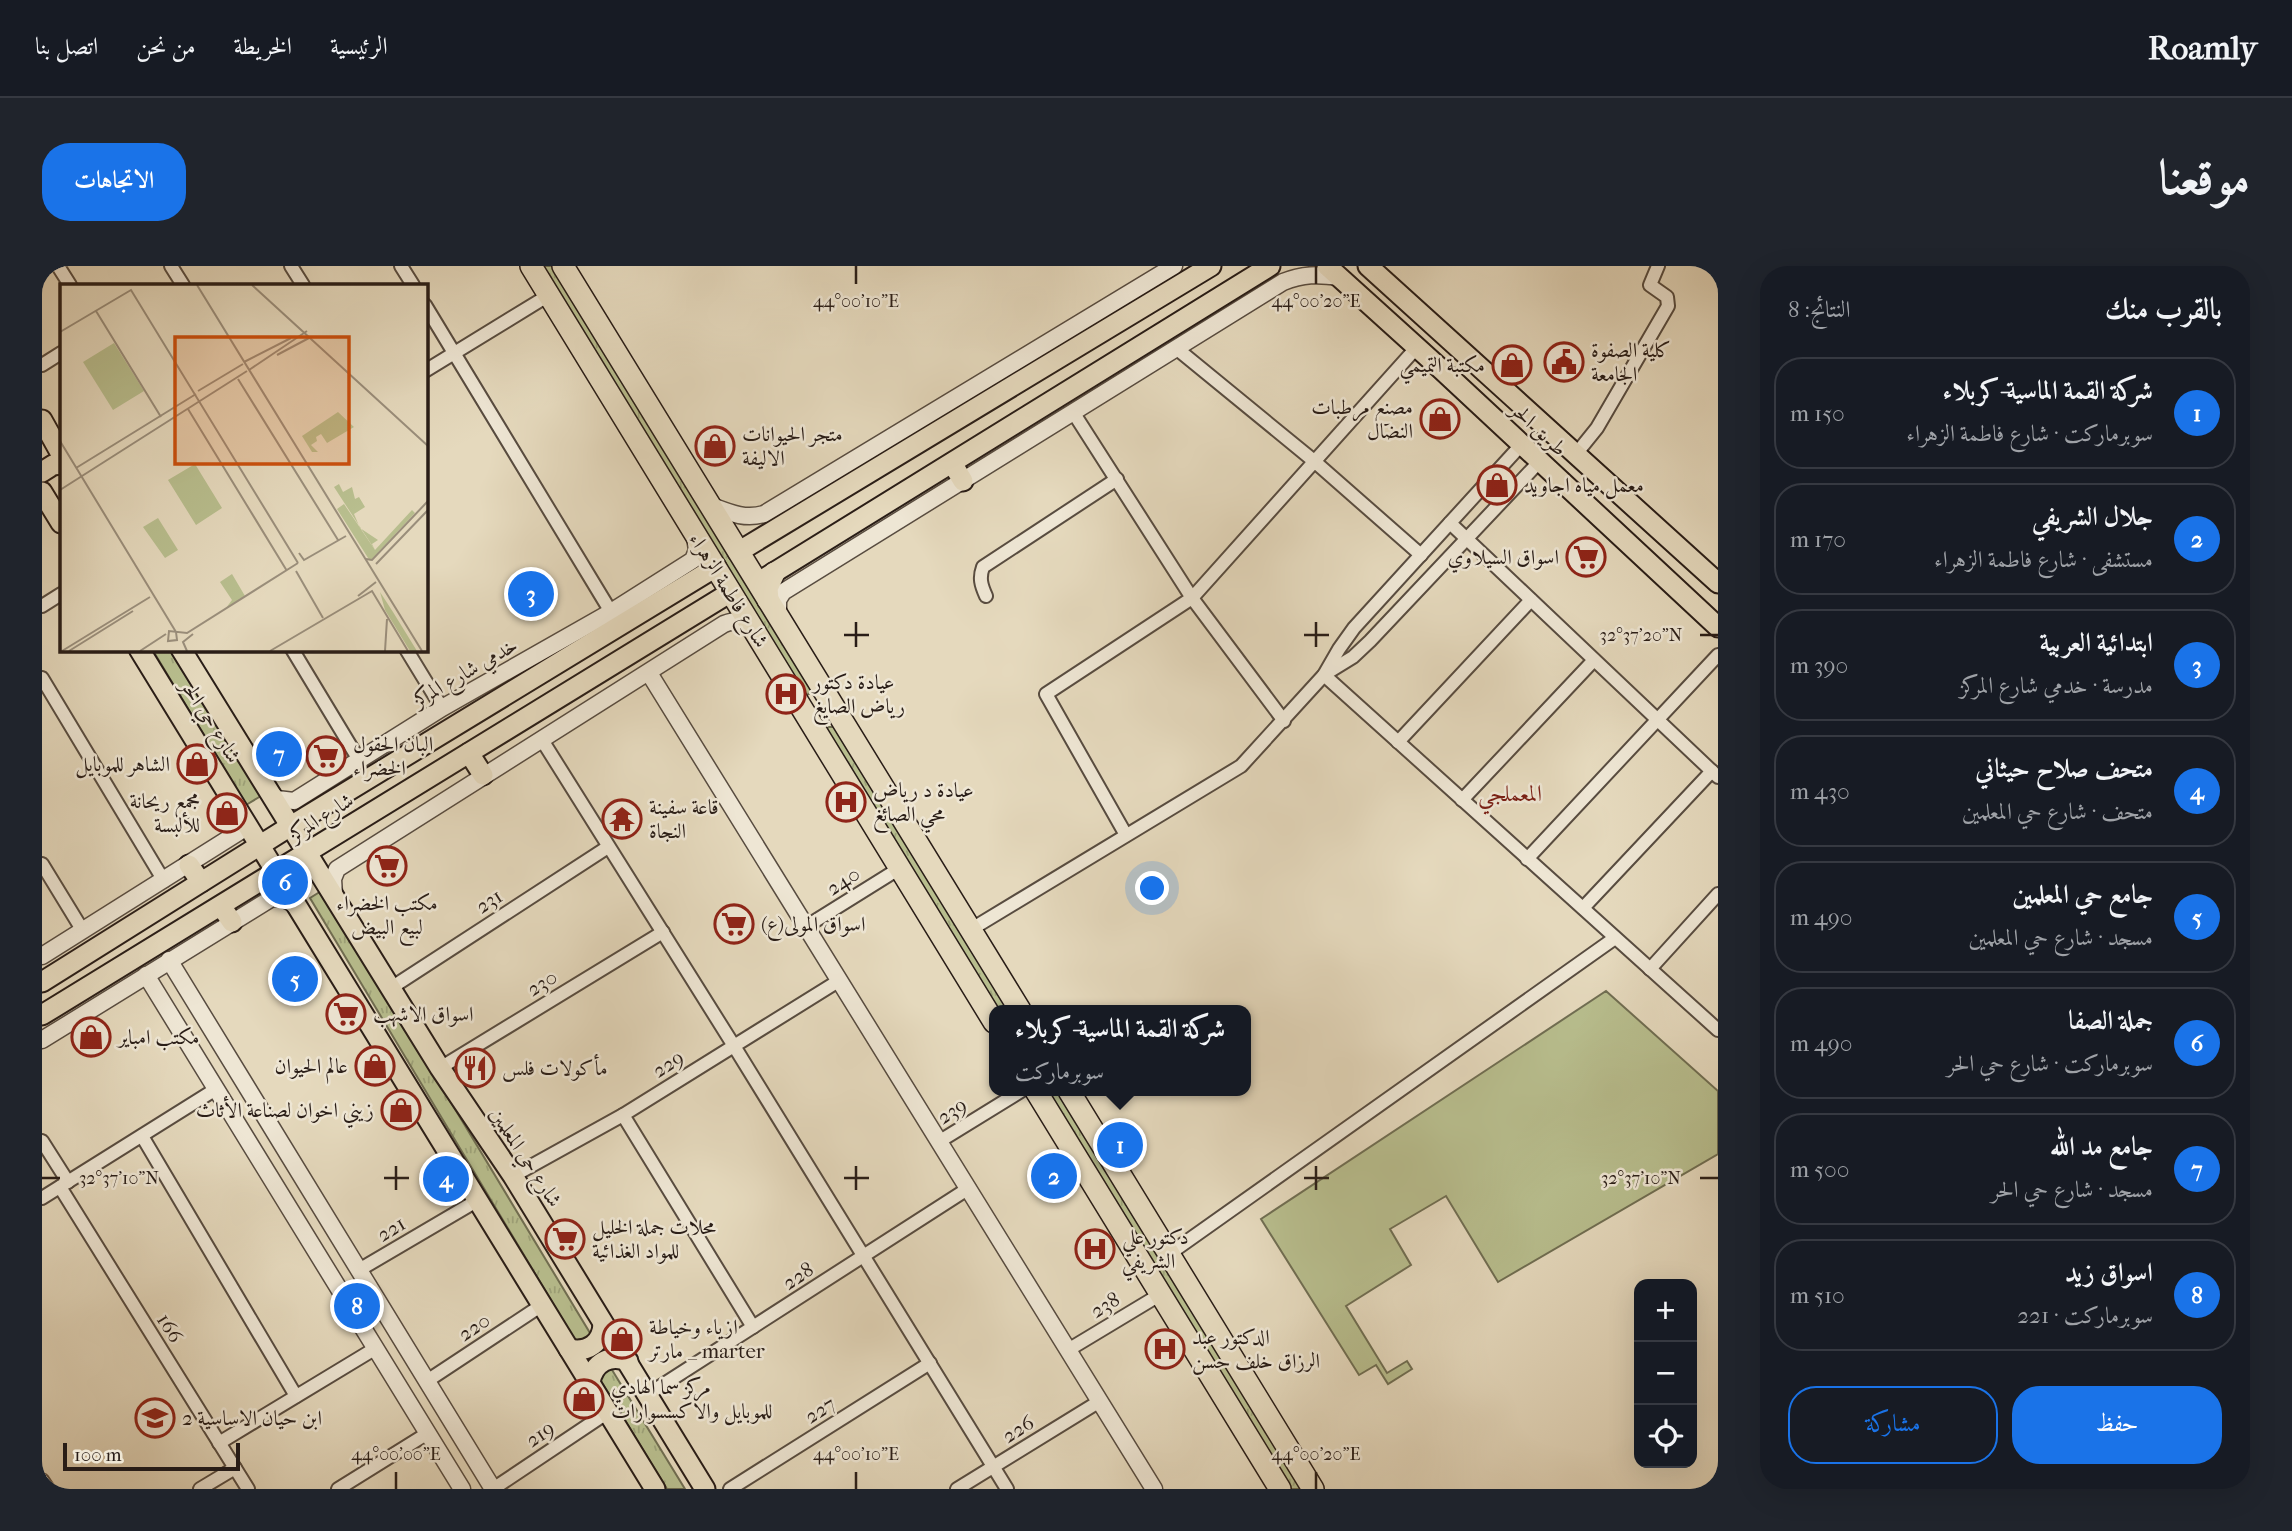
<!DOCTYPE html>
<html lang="ar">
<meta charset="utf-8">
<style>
:root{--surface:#171b24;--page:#20242c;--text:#f1f3f6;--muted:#9ea1a6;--line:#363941;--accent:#1a73e8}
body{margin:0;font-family:"IM FELL French Canon",Amiri,serif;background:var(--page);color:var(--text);direction:rtl}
.controls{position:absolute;right:21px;bottom:21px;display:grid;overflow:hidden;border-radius:14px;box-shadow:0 7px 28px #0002}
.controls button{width:63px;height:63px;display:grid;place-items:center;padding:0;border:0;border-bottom:2px solid var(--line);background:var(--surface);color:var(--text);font:35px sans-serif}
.scale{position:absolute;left:21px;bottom:18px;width:177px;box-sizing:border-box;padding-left:7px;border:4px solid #291d17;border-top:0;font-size:19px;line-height:24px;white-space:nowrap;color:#291d17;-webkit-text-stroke:5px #eee6d4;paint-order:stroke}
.you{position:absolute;left:1111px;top:623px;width:24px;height:24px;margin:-18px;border:5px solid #fff;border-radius:50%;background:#1a73e8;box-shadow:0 0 0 10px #1a73e833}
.badge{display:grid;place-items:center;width:46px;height:46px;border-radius:50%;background:var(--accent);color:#fff;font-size:23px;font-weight:700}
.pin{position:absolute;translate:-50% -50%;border:4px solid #fff;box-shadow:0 2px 7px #0006}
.popup{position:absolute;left:947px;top:739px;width:262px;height:91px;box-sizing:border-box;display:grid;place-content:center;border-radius:14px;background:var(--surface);filter:drop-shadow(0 2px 5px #0005);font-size:23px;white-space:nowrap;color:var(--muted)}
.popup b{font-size:26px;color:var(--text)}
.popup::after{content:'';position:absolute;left:50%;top:100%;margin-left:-14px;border:14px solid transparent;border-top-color:var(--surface)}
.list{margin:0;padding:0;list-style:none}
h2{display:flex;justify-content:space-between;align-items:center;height:91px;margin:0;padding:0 28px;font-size:30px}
h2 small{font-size:23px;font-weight:400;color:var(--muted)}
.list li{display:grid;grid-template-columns:46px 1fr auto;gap:21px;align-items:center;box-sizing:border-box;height:112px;margin:0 14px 14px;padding:0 14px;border:2px solid var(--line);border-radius:28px}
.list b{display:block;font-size:26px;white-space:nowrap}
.list p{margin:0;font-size:23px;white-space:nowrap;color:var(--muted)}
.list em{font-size:23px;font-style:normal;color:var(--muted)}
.actions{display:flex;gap:14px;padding:21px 28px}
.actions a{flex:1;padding:16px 0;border:2px solid var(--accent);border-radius:28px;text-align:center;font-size:24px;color:var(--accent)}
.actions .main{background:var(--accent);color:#fff}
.icon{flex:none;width:38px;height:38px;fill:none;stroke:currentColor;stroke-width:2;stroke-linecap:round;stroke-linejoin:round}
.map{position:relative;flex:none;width:1676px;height:1223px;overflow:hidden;direction:ltr;border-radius:28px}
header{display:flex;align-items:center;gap:42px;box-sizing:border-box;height:98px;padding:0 35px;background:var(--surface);border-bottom:2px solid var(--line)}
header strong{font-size:33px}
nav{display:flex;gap:38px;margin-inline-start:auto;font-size:24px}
.intro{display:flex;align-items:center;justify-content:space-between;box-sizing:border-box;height:168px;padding:0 42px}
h1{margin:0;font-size:49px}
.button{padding:18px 32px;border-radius:28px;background:var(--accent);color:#fff;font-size:24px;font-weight:700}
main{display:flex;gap:42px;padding:0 42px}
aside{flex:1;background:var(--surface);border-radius:28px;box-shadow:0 7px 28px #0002}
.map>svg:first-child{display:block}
.grass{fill:url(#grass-tufts);stroke:#706e52;stroke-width:2}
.garden{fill:#b8be8e;stroke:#706e52;stroke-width:2}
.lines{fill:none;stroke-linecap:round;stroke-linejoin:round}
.minor-casing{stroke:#584c40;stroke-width:16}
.tertiary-casing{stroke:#584c40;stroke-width:19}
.primary-casing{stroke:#291d17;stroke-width:23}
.trunk-casing{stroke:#291d17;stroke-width:24}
.minor{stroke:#eee6d4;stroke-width:12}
.tertiary{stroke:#eee6d4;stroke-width:16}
.primary{stroke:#e5d9bd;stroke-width:19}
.trunk{stroke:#e5d9bd;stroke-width:21}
.ticks{fill:none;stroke:#291d17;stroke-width:2.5}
.labels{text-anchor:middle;stroke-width:5;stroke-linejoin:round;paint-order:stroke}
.poi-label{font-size:21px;fill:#291d17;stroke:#eee6d4;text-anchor:start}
.street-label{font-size:21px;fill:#291d17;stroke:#eee6d4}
.neighbourhood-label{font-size:23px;fill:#7a1f14;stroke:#eee6d4}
.inset-road{fill:none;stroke:#9a8e7b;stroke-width:2}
.view{fill:#cb500e;fill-opacity:0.15;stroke:#cb500e;stroke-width:3.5}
.inset-edge{fill:none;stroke:#291d17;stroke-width:3.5}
.ticks-label{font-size:18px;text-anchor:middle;fill:#291d17;stroke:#eee6d4;stroke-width:5;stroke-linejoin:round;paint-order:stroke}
</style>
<header>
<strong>Roamly</strong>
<nav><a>الرئيسية</a><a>الخريطة</a><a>من نحن</a><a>اتصل بنا</a></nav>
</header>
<div class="intro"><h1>موقعنا</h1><a class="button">الاتجاهات</a></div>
<main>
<aside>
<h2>بالقرب منك<small>النتائج: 8</small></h2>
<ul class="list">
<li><span class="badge">1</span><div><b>شركة القمة الماسية-كربلاء</b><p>سوبرماركت · شارع فاطمة الزهراء</p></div><em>150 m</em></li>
<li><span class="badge">2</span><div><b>جلال الشريفي</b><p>مستشفى · شارع فاطمة الزهراء</p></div><em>170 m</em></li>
<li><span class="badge">3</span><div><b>ابتدائية العربية</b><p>مدرسة · خدمي شارع المركز</p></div><em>390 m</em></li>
<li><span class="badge">4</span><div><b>متحف صلاح حيثاني</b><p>متحف · شارع حي المعلمين</p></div><em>430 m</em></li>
<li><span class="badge">5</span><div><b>جامع حي المعلمين</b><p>مسجد · شارع حي المعلمين</p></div><em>490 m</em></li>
<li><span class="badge">6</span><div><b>جملة الصفا</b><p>سوبرماركت · شارع حي الحر</p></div><em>490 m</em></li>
<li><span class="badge">7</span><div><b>جامع مد الله</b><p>مسجد · شارع حي الحر</p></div><em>500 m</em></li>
<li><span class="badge">8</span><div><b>اسواق زيد</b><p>سوبرماركت · 221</p></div><em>510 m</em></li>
</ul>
<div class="actions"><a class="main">حفظ</a><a>مشاركة</a></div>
</aside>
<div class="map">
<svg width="1676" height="1223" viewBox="0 0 1676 1223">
<defs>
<pattern id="grass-tufts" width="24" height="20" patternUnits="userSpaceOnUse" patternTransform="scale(1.75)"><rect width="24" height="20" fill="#b8be8e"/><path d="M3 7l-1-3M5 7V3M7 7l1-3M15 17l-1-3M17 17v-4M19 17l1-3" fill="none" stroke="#9ea37a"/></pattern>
</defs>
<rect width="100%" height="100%" fill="#e5d9bd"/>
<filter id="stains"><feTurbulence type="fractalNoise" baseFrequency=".00286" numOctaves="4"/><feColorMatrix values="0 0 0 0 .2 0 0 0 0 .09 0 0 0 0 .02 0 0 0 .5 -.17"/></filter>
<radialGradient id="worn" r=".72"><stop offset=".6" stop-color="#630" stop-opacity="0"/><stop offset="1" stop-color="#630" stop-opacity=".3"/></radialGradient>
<g class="grass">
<path d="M498 0H512L769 423 767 428 762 430Z"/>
<path d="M110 383H128L219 530 204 539Z"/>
<path d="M787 461H792L967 744H953L784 463Z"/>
<path d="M281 624 551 1072 537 1081 268 632Z"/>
<path d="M1002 825H1017L1261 1223H1247Z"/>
<path d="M567 1099 643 1223H625L554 1107Z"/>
</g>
<path class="garden" d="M1564 725 1676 825V888L1456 1016 1404 930 1348 963 1369 999 1304 1040 1345 1107 1365 1095 1370 1103 1346 1118 1334 1099 1317 1109 1219 953Z"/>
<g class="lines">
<g class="minor-casing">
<g id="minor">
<path d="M16 0 28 19"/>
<path d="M129 0 141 19"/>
<path d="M249 0 261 19"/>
<path d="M359 0 371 19"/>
<path d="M383 39 569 346"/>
<path d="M1134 82 1272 195 1379 289"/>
<path d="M0 99 19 87"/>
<path d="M383 105 507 29"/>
<path d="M1031 146 1150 332 1242 455"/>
<path d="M1534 188 1555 162 1626 40 1625 31 1608 19 1616 0"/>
<path d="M1408 257 1676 511"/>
<path d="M944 330C939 319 937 312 941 301L1075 213"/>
<path d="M0 340 19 328"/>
<path d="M250 383 317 494"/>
<path d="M364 383 400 442"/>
<path d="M1285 407 1311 391 1328 375 1498 195"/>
<path d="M1282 409 1676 764"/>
<path d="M0 412 122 615"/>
<path d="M500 474 692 780 965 1223"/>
<path d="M1356 476 1489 334"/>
<path d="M1420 534 1552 394"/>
<path d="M1084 569 1004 428 1150 332 1375 81"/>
<path d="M1485 593 1676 389"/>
<path d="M0 598 41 665"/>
<path d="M1541 642 1670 505"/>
<path d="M765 660 858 602"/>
<path d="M928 664 1199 500 1282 409 1297 383 1312 362 1480 178"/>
<path d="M1608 703 1676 628"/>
<path d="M349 722 566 581"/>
<path d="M398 802 621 666"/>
<path d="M581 849 711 1061"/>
<path d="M100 870 254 1130"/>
<path d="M0 875 26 916"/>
<path d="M898 875 979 825"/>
<path d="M471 910 581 849 798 714"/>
<path d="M18 921 206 1223"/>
<path d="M0 932 174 823"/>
<path d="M1127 988 1573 672"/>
<path d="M317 1004 436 934"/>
<path d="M1026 1084 1119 1028"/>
<path d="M385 1115 500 1039"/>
<path d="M605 1129 927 922"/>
<path d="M177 1177 334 1082"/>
<path d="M0 1214 6 1223"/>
<path d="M158 1223 193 1202"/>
<path d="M296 1223 386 1167"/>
<path d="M451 1223 566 1146"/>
<path d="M688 1223 888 1097"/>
<path d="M915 1223 1058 1135"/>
</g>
</g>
<g class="tertiary-casing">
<g id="tertiary">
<path d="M667 239C686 246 702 254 722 248L1132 0"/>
<path d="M736 350V334L741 326 1241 16C1261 8 1276 8 1297 11"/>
<path d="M607 407 1112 1223"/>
<path d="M226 525 235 533 252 535 400 442 569 346 651 294 655 284 653 271"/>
<path d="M292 629 291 613 295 603 682 358C693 354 699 353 710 359"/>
<path d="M0 690 197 566 200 560 198 546"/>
<path d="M127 694 451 1223"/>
<path d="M104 709 420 1223"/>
<path d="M0 774 230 632C240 632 249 634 255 642"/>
</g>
</g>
<g class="primary-casing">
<g id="primary">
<path d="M1285 0 1400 104 1676 361"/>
<path d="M1326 0 1676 317"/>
<path d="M0 154 19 188"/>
<path d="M910 197 921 215"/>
<path d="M0 206 11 199 19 198"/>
<path d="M0 226 19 257"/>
<path d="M696 286 1169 0"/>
<path d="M720 314 1228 0"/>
<path d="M97 383 613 1223"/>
<path d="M139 383 398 802 471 910 663 1223"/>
<path d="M427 487 441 509"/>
<path d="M147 599 159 616"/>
<path d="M179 640 190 656"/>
<path d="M0 716 247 561 674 301"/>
<path d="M0 749 689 326"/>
<path d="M527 1083C546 1087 560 1077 561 1058"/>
<path d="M548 1116C552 1096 568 1088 586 1095"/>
</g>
</g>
<g class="trunk-casing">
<g id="trunk">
<path d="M489 0 952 756"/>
<path d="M521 0 978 744"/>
<path d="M726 334 725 322 732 307"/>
<path d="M994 825 1238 1223"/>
<path d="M1027 825 1271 1223"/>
</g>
</g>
<use href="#minor" class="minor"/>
<use href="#tertiary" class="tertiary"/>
<use href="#primary" class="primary"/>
<use href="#trunk" class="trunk"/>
</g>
<path class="ticks" d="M814 0V18M1274 0V18M814 356V381M1274 356V381M802 369H827M1262 369H1287M1658 369H1676M354 900V924M814 900V924M1274 900V924M0 912H18M342 912H367M802 912H827M1262 912H1287M1658 912H1676M354 1206V1223M814 1206V1223M1274 1206V1223"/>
<defs>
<g id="civic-ring" transform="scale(2.0125)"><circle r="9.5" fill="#eee6d4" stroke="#8f2418" stroke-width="1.5"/><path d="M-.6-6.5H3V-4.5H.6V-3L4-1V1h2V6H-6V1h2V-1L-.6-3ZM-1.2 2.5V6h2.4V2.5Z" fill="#8f2418"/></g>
<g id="shop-ring" transform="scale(2.0125)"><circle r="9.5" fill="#eee6d4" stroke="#8f2418" stroke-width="1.5"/><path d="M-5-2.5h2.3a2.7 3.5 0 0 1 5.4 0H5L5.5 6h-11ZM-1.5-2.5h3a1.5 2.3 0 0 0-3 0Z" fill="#8f2418"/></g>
<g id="supermarket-ring" transform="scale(2.0125)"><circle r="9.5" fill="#eee6d4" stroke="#8f2418" stroke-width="1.5"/><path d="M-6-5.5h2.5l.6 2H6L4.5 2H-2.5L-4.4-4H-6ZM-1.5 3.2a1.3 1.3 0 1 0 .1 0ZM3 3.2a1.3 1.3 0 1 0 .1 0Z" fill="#8f2418"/></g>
<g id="hospital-ring" transform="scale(2.0125)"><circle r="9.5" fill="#eee6d4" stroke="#8f2418" stroke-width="1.5"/><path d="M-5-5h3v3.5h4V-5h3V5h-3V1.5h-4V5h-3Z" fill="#8f2418"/></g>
<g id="temple-ring" transform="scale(2.0125)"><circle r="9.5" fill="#eee6d4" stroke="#8f2418" stroke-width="1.5"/><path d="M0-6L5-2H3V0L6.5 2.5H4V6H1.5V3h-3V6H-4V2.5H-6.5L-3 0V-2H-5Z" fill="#8f2418"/></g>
<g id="restaurant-ring" transform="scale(2.0125)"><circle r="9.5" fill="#eee6d4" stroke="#8f2418" stroke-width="1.5"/><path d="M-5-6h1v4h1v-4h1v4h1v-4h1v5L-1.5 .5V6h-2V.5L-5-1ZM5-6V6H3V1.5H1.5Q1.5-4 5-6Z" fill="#8f2418"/></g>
<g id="school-ring" transform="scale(2.0125)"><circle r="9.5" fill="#eee6d4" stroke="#8f2418" stroke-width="1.5"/><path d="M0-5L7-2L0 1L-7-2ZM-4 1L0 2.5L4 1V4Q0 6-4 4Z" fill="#8f2418"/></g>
</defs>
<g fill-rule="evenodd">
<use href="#civic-ring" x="1522" y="96"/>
<use href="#shop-ring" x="1470" y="99"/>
<use href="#shop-ring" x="1398" y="153"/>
<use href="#shop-ring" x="673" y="180"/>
<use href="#shop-ring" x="1455" y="219"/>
<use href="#supermarket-ring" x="1544" y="291"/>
<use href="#hospital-ring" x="744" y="428"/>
<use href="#supermarket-ring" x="284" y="490"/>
<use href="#shop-ring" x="155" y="498"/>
<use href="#hospital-ring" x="804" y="536"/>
<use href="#shop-ring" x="185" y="547"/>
<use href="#temple-ring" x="580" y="553"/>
<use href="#supermarket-ring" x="345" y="600"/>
<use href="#supermarket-ring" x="692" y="658"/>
<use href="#supermarket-ring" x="304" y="748"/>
<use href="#shop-ring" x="49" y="771"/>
<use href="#shop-ring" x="333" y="800"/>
<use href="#restaurant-ring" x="433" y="802"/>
<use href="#shop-ring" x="359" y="844"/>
<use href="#supermarket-ring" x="523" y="973"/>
<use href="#hospital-ring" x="1053" y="983"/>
<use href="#shop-ring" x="580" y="1073"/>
<use href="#hospital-ring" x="1123" y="1083"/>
<use href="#shop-ring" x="542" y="1133"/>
<use href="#school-ring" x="113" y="1152"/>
</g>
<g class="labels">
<g class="poi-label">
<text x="1549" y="91">كلية الصفوة<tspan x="1549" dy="24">الجامعة</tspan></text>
<text x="1443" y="106" text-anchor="end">مكتبة التميمي</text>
<text x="1371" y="148" text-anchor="end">مصنع مرطبات<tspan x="1371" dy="24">النضال</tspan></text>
<text x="700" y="175">متجر الحيوانات<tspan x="700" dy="24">الاليفة</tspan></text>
<text x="1482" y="226">معمل مياه اجاويد</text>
<text x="1517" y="298" text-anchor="end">اسواق السيلاوي</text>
<text x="771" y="423">عيادة دكتور<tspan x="771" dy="24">رياض الصايغ</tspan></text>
<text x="311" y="485">البان الحقول<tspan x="311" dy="24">الخضراء</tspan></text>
<text x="128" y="505" text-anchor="end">الشاهر للموبايل</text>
<text x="831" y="531">عيادة د رياض<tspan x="831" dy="24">محي الصائغ</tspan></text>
<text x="158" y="542" text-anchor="end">مجمع ريحانة<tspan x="158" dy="24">للألبسة</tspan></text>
<text x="607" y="548">قاعة سفينة<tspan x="607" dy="24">النجاة</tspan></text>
<text x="345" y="644" text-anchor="middle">مكتب الخضراء<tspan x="345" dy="24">لبيع البيض</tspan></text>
<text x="719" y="665">اسواق المولى(ع)</text>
<text x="331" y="755">اسواق الاشهب</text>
<text x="76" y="778">مكتب امباير</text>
<text x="306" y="807" text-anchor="end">عالم الحيوان</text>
<text x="460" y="809">مأكولات فلس</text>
<text x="332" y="851" text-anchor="end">زيني اخوان لصناعة الأثاث</text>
<text x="550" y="968">محلات جملة الخليل<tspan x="550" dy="24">للمواد الغذائية</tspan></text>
<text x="1080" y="978">دكتور علي<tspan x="1080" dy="24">الشريفي</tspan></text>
<text x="607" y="1068">ازياء وخياطة<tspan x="607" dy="24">مارتر _ marter</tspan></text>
<text x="1150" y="1078">الدكتور عبد<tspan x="1150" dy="24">الرزاق خلف حسن</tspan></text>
<text x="569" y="1128">مركز سما الهادي<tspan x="569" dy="24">للموبايل والاكسسوارات</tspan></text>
<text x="140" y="1159">ابن حيان الاساسية 2</text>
</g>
<g class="street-label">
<text transform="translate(1497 163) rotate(43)" y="7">طريق الحر</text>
<text transform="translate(687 324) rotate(58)" y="7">شارع فاطمة الزهراء</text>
<text transform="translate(423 406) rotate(-30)" y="7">خدمي شارع المركز</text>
<text transform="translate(169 455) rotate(58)" y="7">شارع حي الحر</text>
<text transform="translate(279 551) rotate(-32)" y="7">شارع المركز</text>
<text transform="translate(801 615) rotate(-32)" y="7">240</text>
<text transform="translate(447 635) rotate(-33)" y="7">231</text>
<text transform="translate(500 717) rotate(-31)" y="7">230</text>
<text transform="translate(626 798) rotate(-32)" y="7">229</text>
<text transform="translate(910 845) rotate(-32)" y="7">239</text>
<text transform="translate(484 891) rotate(57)" y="7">شارع حي المعلمين</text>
<text transform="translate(349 963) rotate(-31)" y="7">221</text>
<text transform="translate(756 1010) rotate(-33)" y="7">228</text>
<text transform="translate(1063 1039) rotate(-31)" y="7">238</text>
<text transform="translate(432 1061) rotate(-33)" y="7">220</text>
<text transform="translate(128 1062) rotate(58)" y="7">166</text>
<text transform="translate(778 1144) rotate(-32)" y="7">227</text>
<text transform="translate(976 1163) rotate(-32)" y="7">226</text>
<text transform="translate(498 1168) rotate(-34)" y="7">219</text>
</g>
<g class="neighbourhood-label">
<text x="1468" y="535">المعملجي</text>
</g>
</g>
<g transform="translate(18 18)">
<rect width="368" height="368" fill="#e5d9bd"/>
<path d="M284 220 315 266 352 226 355 229 310 277 277 225Z" fill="#b8be8e"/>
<path d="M135 180 162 224 136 241 108 196ZM98 234 118 266 105 274 83 243ZM172 290 185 312 166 324 172 316 160 298Z" fill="#b8be8e"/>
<path d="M54 59 84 107 53 126 23 78ZM278 128 294 143 267 159 261 150 256 153 257 157 251 161 258 168H252L242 152ZM279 200 283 208 292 203 295 215 299 213 305 223 294 230 300 244 318 256 312 260 315 266 274 203ZM320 308 333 328 357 367H350L325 326Z" fill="#b8be8e"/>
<path class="inset-road" d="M137 1 362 367M192 1 368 162M36 27 101 133M0 48 71 6 238 279M217 71 249 54M184 78 231 54M189 86 247 47M178 95 278 256M138 107 183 80M128 125 227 287M0 157 116 348M16 184 136 110M0 206 187 87M239 269 244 276 286 252M306 275 312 276 368 217M316 280 368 226M236 287 263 334M298 312 316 298M116 348 117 356 108 357 109 347 127 349 238 279M2 367 90 313M9 367 73 327M80 367 106 350M127 367 123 358 133 350M210 367 312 307 348 367M325 367 327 335"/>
<path class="view" d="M115 53H289V180H115Z"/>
<rect width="368" height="368" class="inset-edge"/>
</g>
<g class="ticks-label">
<text x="814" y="41">44°00'10"E</text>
<text x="1274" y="41">44°00'20"E</text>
<text x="1599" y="375">32°37'20"N</text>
<text x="77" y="918">32°37'10"N</text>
<text x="1599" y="918">32°37'10"N</text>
<text x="354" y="1194">44°00'00"E</text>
<text x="814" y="1194">44°00'10"E</text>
<text x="1274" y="1194">44°00'20"E</text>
</g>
<rect width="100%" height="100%" filter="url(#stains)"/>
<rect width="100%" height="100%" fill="url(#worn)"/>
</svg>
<div class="controls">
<button>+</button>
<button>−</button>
<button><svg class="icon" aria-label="locate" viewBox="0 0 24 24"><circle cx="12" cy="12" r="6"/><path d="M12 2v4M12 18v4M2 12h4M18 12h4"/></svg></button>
</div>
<div class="scale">100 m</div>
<div class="you"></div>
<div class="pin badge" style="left:1078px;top:879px">1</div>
<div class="popup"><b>شركة القمة الماسية-كربلاء</b>سوبرماركت</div>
<div class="pin badge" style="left:1012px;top:910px">2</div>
<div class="pin badge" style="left:489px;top:328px">3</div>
<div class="pin badge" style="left:404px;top:913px">4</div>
<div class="pin badge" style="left:253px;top:713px">5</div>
<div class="pin badge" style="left:243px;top:616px">6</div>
<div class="pin badge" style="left:237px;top:488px">7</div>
<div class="pin badge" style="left:315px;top:1040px">8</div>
</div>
</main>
